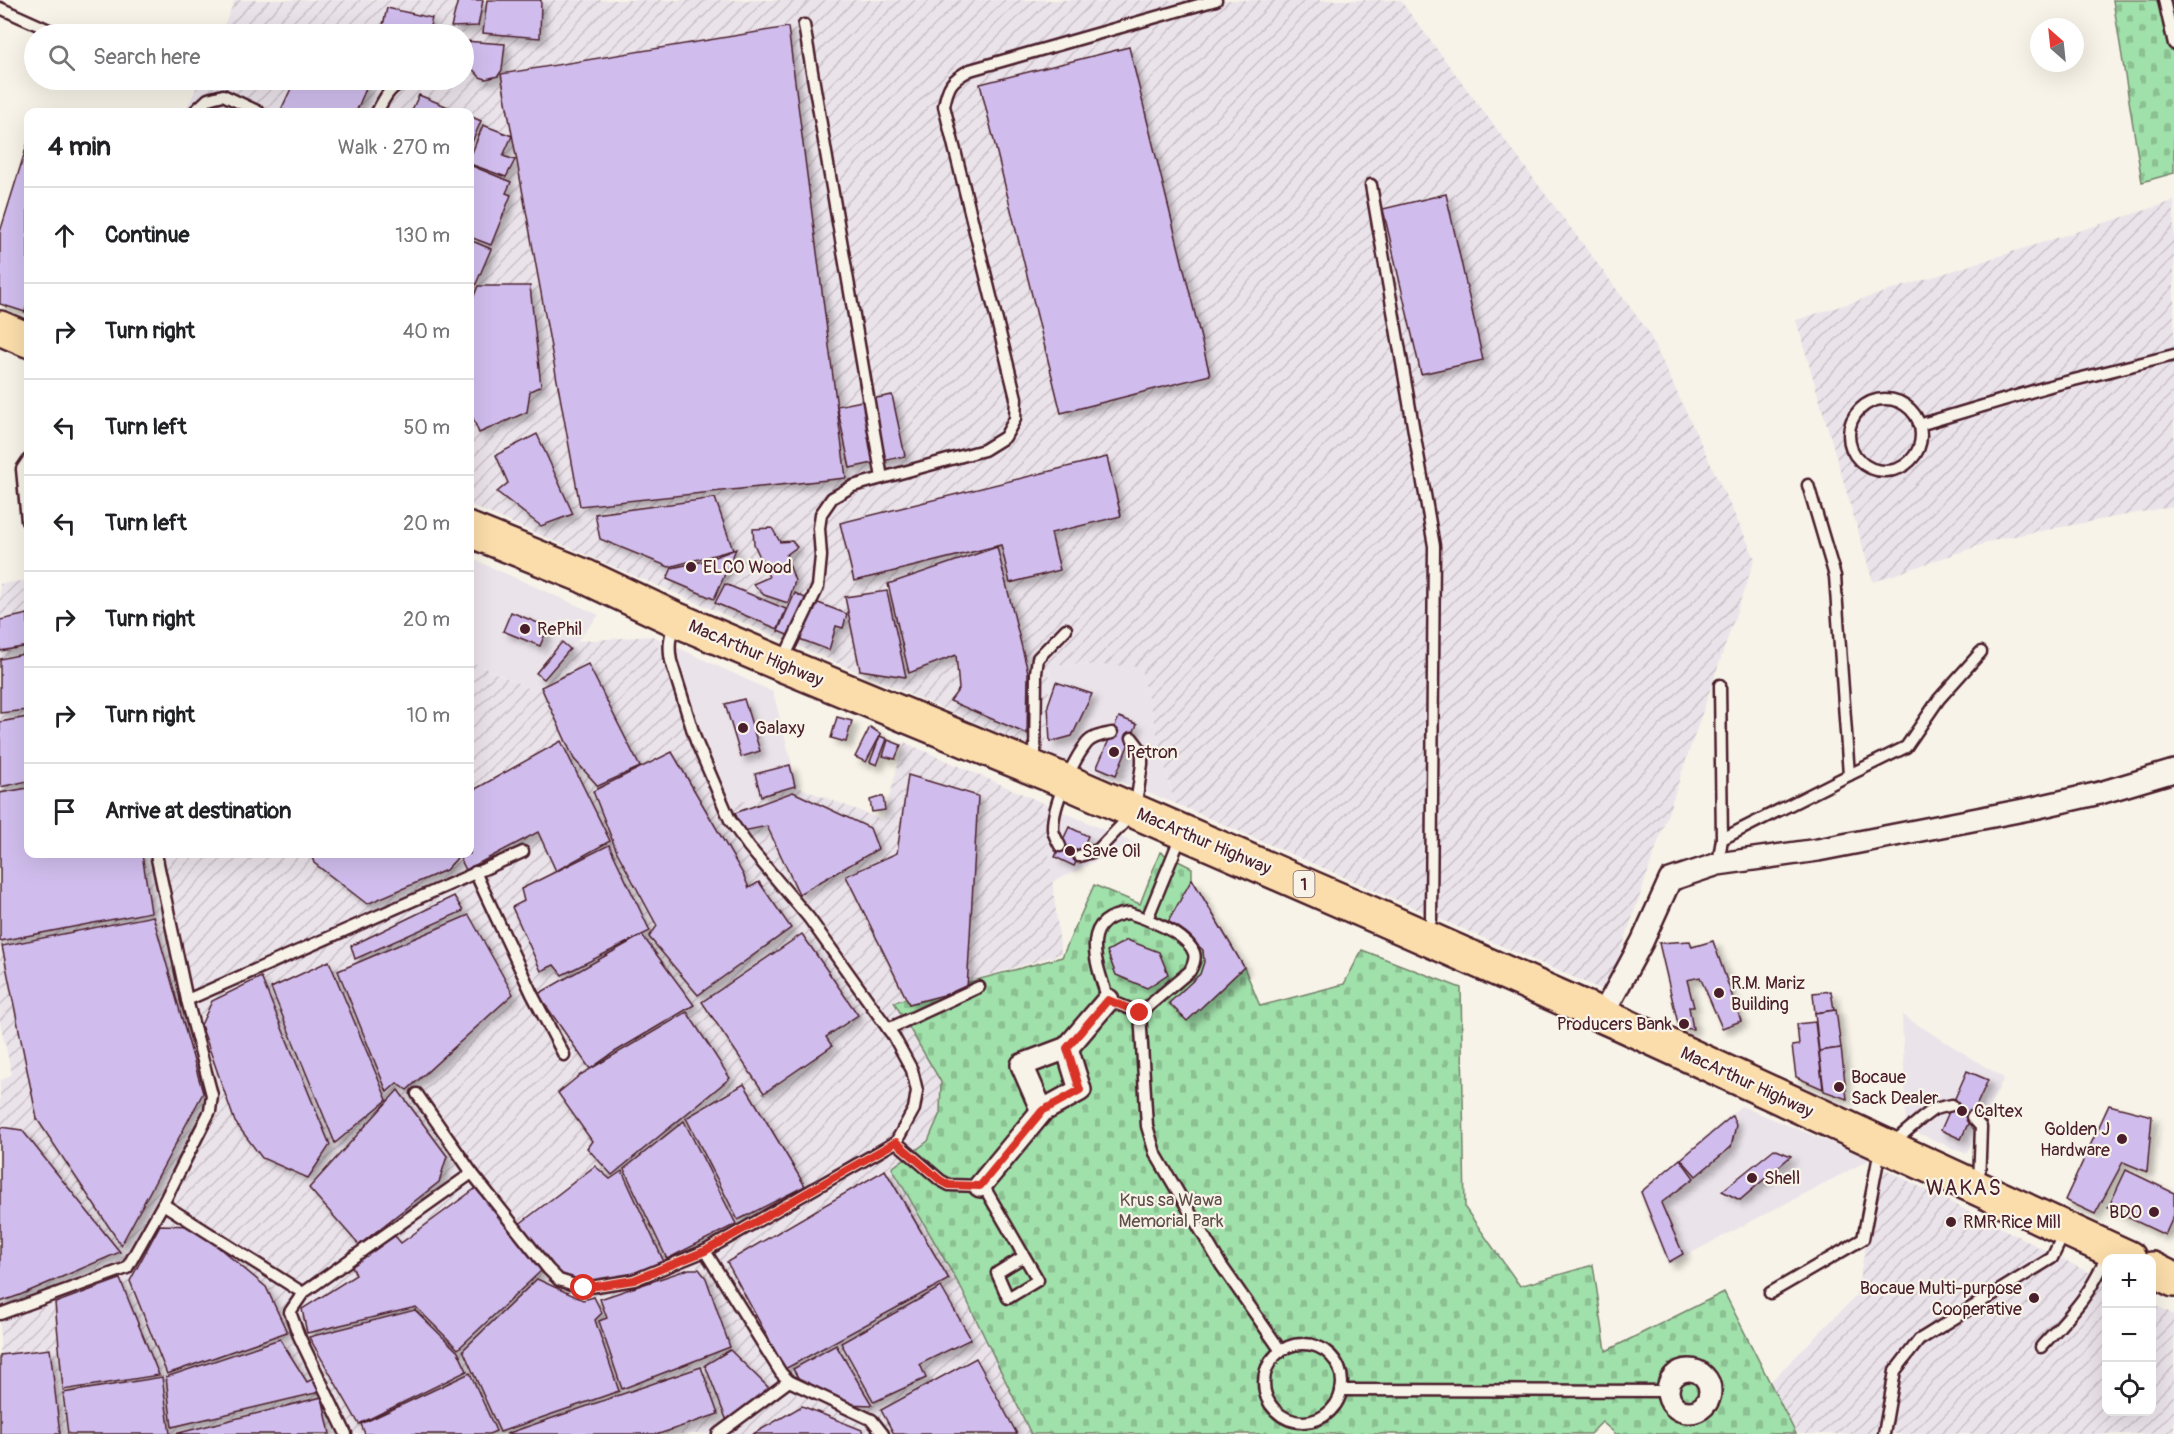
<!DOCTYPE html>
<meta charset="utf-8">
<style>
:root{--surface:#fff;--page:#f2f2f2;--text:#202124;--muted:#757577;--line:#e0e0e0}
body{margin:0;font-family:Pangolin,sans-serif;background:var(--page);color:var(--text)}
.controls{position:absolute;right:18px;bottom:18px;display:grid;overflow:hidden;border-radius:12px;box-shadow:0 6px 24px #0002}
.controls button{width:54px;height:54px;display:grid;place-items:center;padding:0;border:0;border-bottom:2px solid var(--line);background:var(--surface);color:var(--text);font:30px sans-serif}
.compass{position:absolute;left:2030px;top:18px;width:54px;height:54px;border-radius:50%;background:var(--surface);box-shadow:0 6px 24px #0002;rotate:333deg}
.stop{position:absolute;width:18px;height:18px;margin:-14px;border:4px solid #d93025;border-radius:50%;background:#fff}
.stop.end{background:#d93025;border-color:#fff;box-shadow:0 2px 6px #0008}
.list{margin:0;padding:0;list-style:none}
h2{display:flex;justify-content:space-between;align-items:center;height:78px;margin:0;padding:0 24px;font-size:26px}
h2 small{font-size:20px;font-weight:400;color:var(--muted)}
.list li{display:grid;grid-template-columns:39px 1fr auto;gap:18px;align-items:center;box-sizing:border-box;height:96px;padding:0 24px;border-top:2px solid var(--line)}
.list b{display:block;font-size:22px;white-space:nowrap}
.list em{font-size:20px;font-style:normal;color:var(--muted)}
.icon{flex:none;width:33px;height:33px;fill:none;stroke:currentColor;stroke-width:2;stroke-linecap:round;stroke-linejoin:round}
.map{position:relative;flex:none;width:2174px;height:1434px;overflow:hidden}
.search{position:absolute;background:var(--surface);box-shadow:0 6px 24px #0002;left:24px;top:24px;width:450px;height:66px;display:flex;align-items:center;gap:15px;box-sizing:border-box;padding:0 21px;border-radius:33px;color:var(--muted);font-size:22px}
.panel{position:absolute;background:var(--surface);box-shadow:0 6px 24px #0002;left:24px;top:108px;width:450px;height:750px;border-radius:12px}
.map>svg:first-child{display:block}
.built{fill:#ebe3ea}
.industrial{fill:url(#industrial-furrows)}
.cemetery{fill:url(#cemetery-stones);stroke:#75806a;stroke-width:1.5}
.building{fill:#d0bded;stroke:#4a1f2b;stroke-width:1.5;filter:url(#shadow)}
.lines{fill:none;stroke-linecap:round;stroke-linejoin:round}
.service-casing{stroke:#4a1f2b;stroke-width:15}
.minor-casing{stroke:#4a1f2b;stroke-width:26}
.trunk-casing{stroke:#4a1f2b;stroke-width:38}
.service{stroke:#f7f3e8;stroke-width:10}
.minor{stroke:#f7f3e8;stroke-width:21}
.trunk{stroke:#fbddab;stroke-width:33}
.route{stroke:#d93025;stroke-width:8}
.poi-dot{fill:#4a1f2b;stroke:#f7f3e8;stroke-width:2}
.labels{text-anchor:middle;stroke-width:4.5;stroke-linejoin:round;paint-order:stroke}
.shield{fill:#f7f3e8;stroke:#7e5f64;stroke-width:1.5}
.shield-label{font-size:16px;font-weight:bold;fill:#4a1f2b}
.poi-label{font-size:18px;fill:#4a1f2b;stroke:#f7f3e8;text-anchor:start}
.street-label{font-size:18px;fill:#4a1f2b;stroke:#f7f3e8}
.park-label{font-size:18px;fill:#604f4b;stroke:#f7f3e8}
.quarter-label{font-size:21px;letter-spacing:1.5px;fill:#4a1f2b;stroke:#f7f3e8}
</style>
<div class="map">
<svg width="2174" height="1434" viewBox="0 0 2174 1434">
<defs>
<pattern id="industrial-furrows" width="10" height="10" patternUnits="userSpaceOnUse" patternTransform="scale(1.5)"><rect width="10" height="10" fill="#ebe3ea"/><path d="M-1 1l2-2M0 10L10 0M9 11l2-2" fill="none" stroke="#cbc2c9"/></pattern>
<pattern id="cemetery-stones" width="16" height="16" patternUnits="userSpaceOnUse" patternTransform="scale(1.5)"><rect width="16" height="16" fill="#a0e0aa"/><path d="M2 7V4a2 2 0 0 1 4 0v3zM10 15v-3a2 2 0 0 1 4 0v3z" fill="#8bc092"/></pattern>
<filter id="shadow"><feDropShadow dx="5.5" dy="5.5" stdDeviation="3" flood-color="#0004"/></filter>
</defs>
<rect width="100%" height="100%" fill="#f7f3e8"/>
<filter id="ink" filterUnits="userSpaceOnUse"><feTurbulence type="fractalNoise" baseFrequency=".0167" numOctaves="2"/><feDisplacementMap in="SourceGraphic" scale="12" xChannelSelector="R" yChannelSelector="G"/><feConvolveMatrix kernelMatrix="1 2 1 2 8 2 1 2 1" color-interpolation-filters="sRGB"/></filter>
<g filter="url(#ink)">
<g class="built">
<path d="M475 560 599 615 535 691 470 661V573Z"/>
<path d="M653 636 773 692 798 787 729 805Z"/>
<path d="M1050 664 1140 665 1174 803 1046 753Z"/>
<path d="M1043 803 1134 843 1052 882Z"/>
<path d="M1902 1015 2004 1078 1966 1154 1906 1128Z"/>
<path d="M1741 1106 1871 1159 1668 1265 1639 1192Z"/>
</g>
<g class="industrial">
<path d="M235 0H1095L1098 3 1112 0H1400L1648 331 1755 558 1607 992 1174 803 1140 666 1050 664 1046 753 470 505V112H185L200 80H464V34H220Z"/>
<path d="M2174 201V506L1998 539 1873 582 1796 320Z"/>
<path d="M28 580V854H470V661L535 691 578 641 653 636 729 805 798 787 883 820 904 742 1043 803 1061 954 894 1003 941 1082 940 1113 928 1141 892 1169 962 1290 1031 1434H0V1081L12 1074 0 1023V584Z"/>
<path d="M1881 1167 2106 1281V1412H2152V1303L2174 1315V1434H1796L1770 1382 1856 1296Z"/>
</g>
<g class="cemetery">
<path d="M2113 0H2174V173L2142 182Z"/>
<path d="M1160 852 1192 868V879L1244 967 1260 1006 1344 984 1362 950 1461 988 1465 1208 1520 1286 1593 1265 1606 1351 1724 1292 1796 1434H1616L1602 1422 1590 1434H1031L962 1290 892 1168 928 1141 940 1113 941 1082 894 1002 1062 957 1094 885 1140 904Z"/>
</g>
<g class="building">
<path d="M458 0H483L478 26 451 27Z"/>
<path d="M487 0H541L540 38 483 33Z"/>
<path d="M387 8 432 18 428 34H381Z"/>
<path d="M788 27 846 478 580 506 501 74Z"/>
<path d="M464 41 505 44 502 70 498 76 486 79 480 77 464 60Z"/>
<path d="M1129 47 1210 375 1061 413 980 84Z"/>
<path d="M295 80H359L368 84 356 112H280Z"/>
<path d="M419 95 460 112H411Z"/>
<path d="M470 116 481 121 470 147Z"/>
<path d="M483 125 512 136 503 156 515 160 506 177 470 164V158Z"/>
<path d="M28 142V301L25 312 0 304V232Z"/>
<path d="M470 165 511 182 506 193 511 195 491 245 470 237Z"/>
<path d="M1446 194 1483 360 1421 374 1383 209Z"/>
<path d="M470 240 491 249 470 298Z"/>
<path d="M478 286H530L541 386 530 391 527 412 479 433 470 411V306Z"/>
<path d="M892 395 905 456 850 468 837 406Z"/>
<path d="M537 434 573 514 541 526 497 492 508 483 496 455Z"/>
<path d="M1107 457 1121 516 1051 533 1060 570 1010 583 1001 545 854 581 840 523Z"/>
<path d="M715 498 733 550 669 567 600 539 595 514Z"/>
<path d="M772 528 780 542 792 541 797 547 786 555 795 581 788 603 764 595 753 584 769 577 754 544 753 529Z"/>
<path d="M997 547 1028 672 1027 734 950 701 959 689 956 655 909 673 888 584Z"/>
<path d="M736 549 714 599 667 579 672 568 704 561Z"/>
<path d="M725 584 786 609 778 629 715 603Z"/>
<path d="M887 591 906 677 860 670 845 597Z"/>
<path d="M795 593 809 600 792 637 778 631Z"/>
<path d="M813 601 847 614 843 628 836 626 829 650 797 638Z"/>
<path d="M511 612 548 627 540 646 503 631Z"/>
<path d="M28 614V646L0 651V620Z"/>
<path d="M562 642 570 649 544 679 536 673Z"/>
<path d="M28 653V710L0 713V659Z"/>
<path d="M588 664 640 767 598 786 574 759 541 687Z"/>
<path d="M1056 682 1092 694 1072 736 1050 742 1048 705Z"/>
<path d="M744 699 760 751 741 757 725 704Z"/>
<path d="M28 717V781L0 787V722Z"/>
<path d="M837 717 852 721 846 742 831 738Z"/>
<path d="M1119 717 1137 724 1116 775 1097 767Z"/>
<path d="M870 727 881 734 866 762 855 757Z"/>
<path d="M880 736 887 739 877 765 870 762Z"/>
<path d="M888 740 901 745 895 759 883 756Z"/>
<path d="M561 741 610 841 556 871 538 832 466 870 458 854H470V792Z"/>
<path d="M672 752 743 874 749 888 759 882 791 928 698 995 649 937 657 926 617 852 593 791Z"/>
<path d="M790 765 795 786 761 796 755 774Z"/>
<path d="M908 775 978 796 967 989 909 1004 846 876 897 853Z"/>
<path d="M28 788V854H142L151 912 0 941V793Z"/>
<path d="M793 792 870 828 878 849 799 894 767 826 743 831 735 813Z"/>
<path d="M883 796 885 810 872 812 870 800Z"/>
<path d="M1069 827 1088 836 1074 866 1055 857Z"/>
<path d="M609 845 650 931 562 975 554 965 541 971 512 907 524 901 521 889Z"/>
<path d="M311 854H455L457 858 446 870 367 904 314 863Z"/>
<path d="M1192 879 1244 967 1187 1021 1169 1003 1200 974 1204 962 1203 950 1180 929 1168 922Z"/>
<path d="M454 896 463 911 355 959 351 946Z"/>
<path d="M469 915 513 994 407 1090 397 1083 387 1092 338 971Z"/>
<path d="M153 916 203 1093 121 1245 37 1119 2 946Z"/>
<path d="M802 934 858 1015 826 1037 832 1046 764 1093 702 1002Z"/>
<path d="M642 935 694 1005 613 1053 590 1069 538 994Z"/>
<path d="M1127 940 1159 952 1168 974 1147 988 1116 975 1107 951Z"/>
<path d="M1690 941 1692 947 1713 941 1741 1021 1722 1028 1700 977 1687 980 1694 1007H1689L1693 1029 1679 1028 1659 943Z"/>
<path d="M329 961 387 1100 335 1143 271 988Z"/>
<path d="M261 977 330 1145 308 1178 262 1158 235 1122 201 1025 212 1001Z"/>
<path d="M1831 991 1834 1010 1815 1013 1813 993Z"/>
<path d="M1836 1010 1841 1048 1819 1051 1815 1013Z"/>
<path d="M687 1012 730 1078 612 1175 587 1148 592 1141 558 1093 580 1075Z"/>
<path d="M1815 1022 1823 1089 1796 1077 1792 1046 1799 1045 1797 1024Z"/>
<path d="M1841 1048 1847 1099 1824 1091 1819 1051Z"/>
<path d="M1967 1071 1988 1080 1961 1139 1941 1130Z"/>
<path d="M744 1084 805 1186 738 1220 686 1118Z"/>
<path d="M398 1090 447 1156 439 1182 359 1245 309 1188Z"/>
<path d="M2109 1105 2152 1116 2147 1172 2123 1162 2095 1214 2065 1200Z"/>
<path d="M1732 1116 1736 1125 1731 1147 1696 1176 1681 1159Z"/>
<path d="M684 1121 736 1224 667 1259 624 1169Z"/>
<path d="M0 1127 22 1130 120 1252 20 1295 0 1302Z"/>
<path d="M1774 1149 1791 1156 1740 1200 1722 1191Z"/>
<path d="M1680 1159 1694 1178 1661 1203 1683 1254 1669 1262 1641 1192Z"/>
<path d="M595 1166 610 1179 622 1171 664 1262 635 1277 584 1286 563 1278 518 1225Z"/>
<path d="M885 1170 949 1279 785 1369 727 1262Z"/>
<path d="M2126 1170 2174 1193V1215L2165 1235 2108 1208Z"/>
<path d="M476 1188 542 1270 458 1349 416 1307 307 1333 302 1309 356 1275 351 1264 395 1236 401 1243Z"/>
<path d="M160 1225 193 1226 266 1287 287 1332 167 1374 130 1281Z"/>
<path d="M689 1269H699L706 1278 730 1347 622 1389 599 1321 607 1318 600 1299Z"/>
<path d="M120 1279 159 1375 63 1390 55 1303Z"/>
<path d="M537 1279 583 1300 594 1297 602 1313 595 1320 619 1391 500 1432 463 1350Z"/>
<path d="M941 1287 971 1339 920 1364 926 1378 874 1402 841 1343Z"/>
<path d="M415 1310 458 1352 467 1371 359 1424 309 1337Z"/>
<path d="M280 1339 307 1382 313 1379 320 1392 172 1427 166 1377Z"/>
<path d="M836 1345 872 1405 845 1404 800 1381 793 1369Z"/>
<path d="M50 1349 60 1434H0V1355Z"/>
<path d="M730 1350 771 1390 727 1421 705 1365Z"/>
<path d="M976 1358 1017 1434H894L881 1410Z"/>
<path d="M701 1367 718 1414 659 1434H506Z"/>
<path d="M470 1373 496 1431 489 1434H365L361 1424Z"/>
<path d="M162 1377 170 1434H68L63 1393Z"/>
<path d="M322 1397 330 1434H175Z"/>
<path d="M802 1406 862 1430 863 1434H753Z"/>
</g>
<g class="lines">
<g class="service-casing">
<g id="service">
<path d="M2164 0 2174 44"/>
<path d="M0 8 58 34"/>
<path d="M804 25 882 478"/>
<path d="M194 112 208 99 223 95 259 112"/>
<path d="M377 112C385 97 390 86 407 80"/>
<path d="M1371 185 1434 546 1431 920 1425 933"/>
<circle cx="1885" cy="435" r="36"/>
<path d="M1919 425 2050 386 2174 355"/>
<path d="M27 521 22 469 28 460"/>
<path d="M783 660 818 587 821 556 819 528 821 514 832 498 853 486 984 450 1005 437 1015 419 1016 398 944 106C948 86 951 80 970 70L1216 0"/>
<path d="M1720 685 1722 839"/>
<path d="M1035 764 1036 673 1038 658 1066 629"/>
<path d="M1849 775 1906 747 1939 699 1981 652"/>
<path d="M1060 846C1057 840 1053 834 1053 829 1052 807 1073 760 1087 743 1093 736 1103 735 1112 733"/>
<path d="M1079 856 1098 850 1135 811 1142 764V751L1132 738"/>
<path d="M1718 864 1722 839 1849 775 1835 576 1808 485"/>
<path d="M475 872 532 994 564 1055"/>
<path d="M1129 913C1147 919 1187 933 1194 953 1196 959 1193 965 1190 971L1140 1013 1108 1000C1098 967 1076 919 1129 913Z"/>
<path d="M1147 919 1181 836"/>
<path d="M187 1000 523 852"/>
<path d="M1140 1013 1147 1126 1155 1153 1221 1265 1281 1351"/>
<path d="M888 1029 979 987"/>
<path d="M417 1094 472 1173 548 1269 559 1280 584 1288 634 1280 705 1251 896 1142 914 1109 917 1091 912 1070 894 1037 809 918 749 847 730 820 696 741 671 661C668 646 670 635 675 621"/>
<path d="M1972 1117 1981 1127 1979 1185"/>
<path d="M896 1142 940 1180 949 1185 980 1186 987 1192 1038 1280 1008 1298 997 1273 1023 1257"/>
<path d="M163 1204 303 1293"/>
<path d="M705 1251 781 1373 789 1381 872 1420 883 1434"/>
<path d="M1770 1293 1863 1239 1878 1160 1889 1146 1922 1118 1934 1109 1952 1105"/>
<path d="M0 1314 127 1268 163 1204 210 1111 212 1095 187 1000 156 854"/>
<circle cx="1303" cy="1383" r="39"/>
<path d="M2041 1347C2071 1314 2091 1295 2108 1253"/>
<path d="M1341 1390 1669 1391"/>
<path d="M346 1434 299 1336 290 1312 303 1293 472 1173"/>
<path d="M718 1434 789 1381"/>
<path d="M1884 1434 1895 1371 1919 1340 2052 1258 2064 1233"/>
</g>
</g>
<g class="minor-casing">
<g id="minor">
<path d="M1602 1016 1642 942 1670 880 1718 864 1818 850 2034 808 2100 793 2174 771"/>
<path d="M1042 1111 1022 1065 1067 1048 1108 1000"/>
<path d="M980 1186 1042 1111 1080 1090 1067 1048"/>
<circle cx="1689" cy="1391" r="21"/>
</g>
</g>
<g class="trunk-casing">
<g id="trunk">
<path d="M0 328 28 340"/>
<path d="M470 530 584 576 675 619 781 664 1065 781 1381 918 1619 1023 2129 1258"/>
<path d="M2152 1269 2174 1280"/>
</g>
</g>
<use href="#service" class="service"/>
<use href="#minor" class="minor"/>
<use href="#trunk" class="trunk"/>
</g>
</g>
<g class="lines" filter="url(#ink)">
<path class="route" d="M584 1288 634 1280 705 1251 896 1142 940 1180 949 1185 980 1186 1042 1111 1080 1090 1067 1048 1108 1000 1140 1013"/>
</g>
<g class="poi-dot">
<circle cx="691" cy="567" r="6"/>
<circle cx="525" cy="629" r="6"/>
<circle cx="743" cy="728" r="6"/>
<circle cx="1114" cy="752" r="6"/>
<circle cx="1070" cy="851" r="6"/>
<circle cx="1719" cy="993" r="6"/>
<circle cx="1684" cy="1024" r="6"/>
<circle cx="1839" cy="1087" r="6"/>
<circle cx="1962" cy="1111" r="6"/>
<circle cx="2122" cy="1139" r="6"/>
<circle cx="1752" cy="1178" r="6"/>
<circle cx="2154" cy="1212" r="6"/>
<circle cx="1951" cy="1222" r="6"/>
<circle cx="2034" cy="1298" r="6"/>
</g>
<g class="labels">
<rect class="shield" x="1293.5" y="871" width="21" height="26" rx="4.5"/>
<g class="shield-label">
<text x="1304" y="890">1</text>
</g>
<g class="poi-label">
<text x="703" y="573">ELCO Wood</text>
<text x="537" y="635">RePhil</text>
<text x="755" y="734">Galaxy</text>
<text x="1126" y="758">Petron</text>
<text x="1082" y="857">Save Oil</text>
<text x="1731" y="989">R.M. Mariz<tspan x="1731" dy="21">Building</tspan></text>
<text x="1672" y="1030" text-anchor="end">Producers Bank</text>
<text x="1851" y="1083">Bocaue<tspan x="1851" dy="21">Sack Dealer</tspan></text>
<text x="1974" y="1117">Caltex</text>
<text x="2110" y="1135" text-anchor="end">Golden J<tspan x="2110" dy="21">Hardware</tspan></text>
<text x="1764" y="1184">Shell</text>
<text x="2142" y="1218" text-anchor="end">BDO</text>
<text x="1963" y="1228">RMR Rice Mill</text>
<text x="2022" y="1294" text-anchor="end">Bocaue Multi-purpose<tspan x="2022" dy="21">Cooperative</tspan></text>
</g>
<g class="street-label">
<text transform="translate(756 653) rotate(23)" y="6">MacArthur Highway</text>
<text transform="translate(1204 841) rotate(23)" y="6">MacArthur Highway</text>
<text transform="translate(1747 1082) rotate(25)" y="6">MacArthur Highway</text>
</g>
<g class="park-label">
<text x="1171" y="1206">Krus sa Wawa<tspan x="1171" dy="21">Memorial Park</tspan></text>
</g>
<g class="quarter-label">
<text x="1964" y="1195">WAKAS</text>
</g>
</g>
</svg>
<div class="controls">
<button>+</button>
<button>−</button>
<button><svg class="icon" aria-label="locate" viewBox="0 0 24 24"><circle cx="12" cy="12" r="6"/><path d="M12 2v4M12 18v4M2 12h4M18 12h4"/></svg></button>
</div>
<svg class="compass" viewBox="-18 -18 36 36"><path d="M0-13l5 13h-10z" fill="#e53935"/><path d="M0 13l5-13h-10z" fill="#757577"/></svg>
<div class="stop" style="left:584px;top:1288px"></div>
<div class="stop end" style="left:1140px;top:1013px"></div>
<div class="search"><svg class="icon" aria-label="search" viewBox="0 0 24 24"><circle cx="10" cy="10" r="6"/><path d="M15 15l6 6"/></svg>Search here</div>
<section class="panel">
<h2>4 min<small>Walk · 270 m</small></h2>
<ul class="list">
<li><svg class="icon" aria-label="ahead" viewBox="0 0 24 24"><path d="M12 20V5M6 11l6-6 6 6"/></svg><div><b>Continue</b></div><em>130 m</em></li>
<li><svg class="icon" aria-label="right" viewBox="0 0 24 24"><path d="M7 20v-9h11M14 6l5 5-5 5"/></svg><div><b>Turn right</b></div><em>40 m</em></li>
<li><svg class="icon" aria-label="left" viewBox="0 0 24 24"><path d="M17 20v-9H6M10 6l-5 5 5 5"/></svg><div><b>Turn left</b></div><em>50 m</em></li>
<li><svg class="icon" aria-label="left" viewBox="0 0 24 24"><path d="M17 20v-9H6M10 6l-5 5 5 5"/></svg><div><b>Turn left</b></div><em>20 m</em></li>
<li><svg class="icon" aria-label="right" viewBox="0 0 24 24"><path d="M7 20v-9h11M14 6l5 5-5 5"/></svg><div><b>Turn right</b></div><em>20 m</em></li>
<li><svg class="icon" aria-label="right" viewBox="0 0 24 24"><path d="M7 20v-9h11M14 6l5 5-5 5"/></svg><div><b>Turn right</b></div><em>10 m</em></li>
<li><svg class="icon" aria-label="arrive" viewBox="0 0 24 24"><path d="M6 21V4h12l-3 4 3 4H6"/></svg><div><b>Arrive at destination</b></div></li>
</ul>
</section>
</div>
